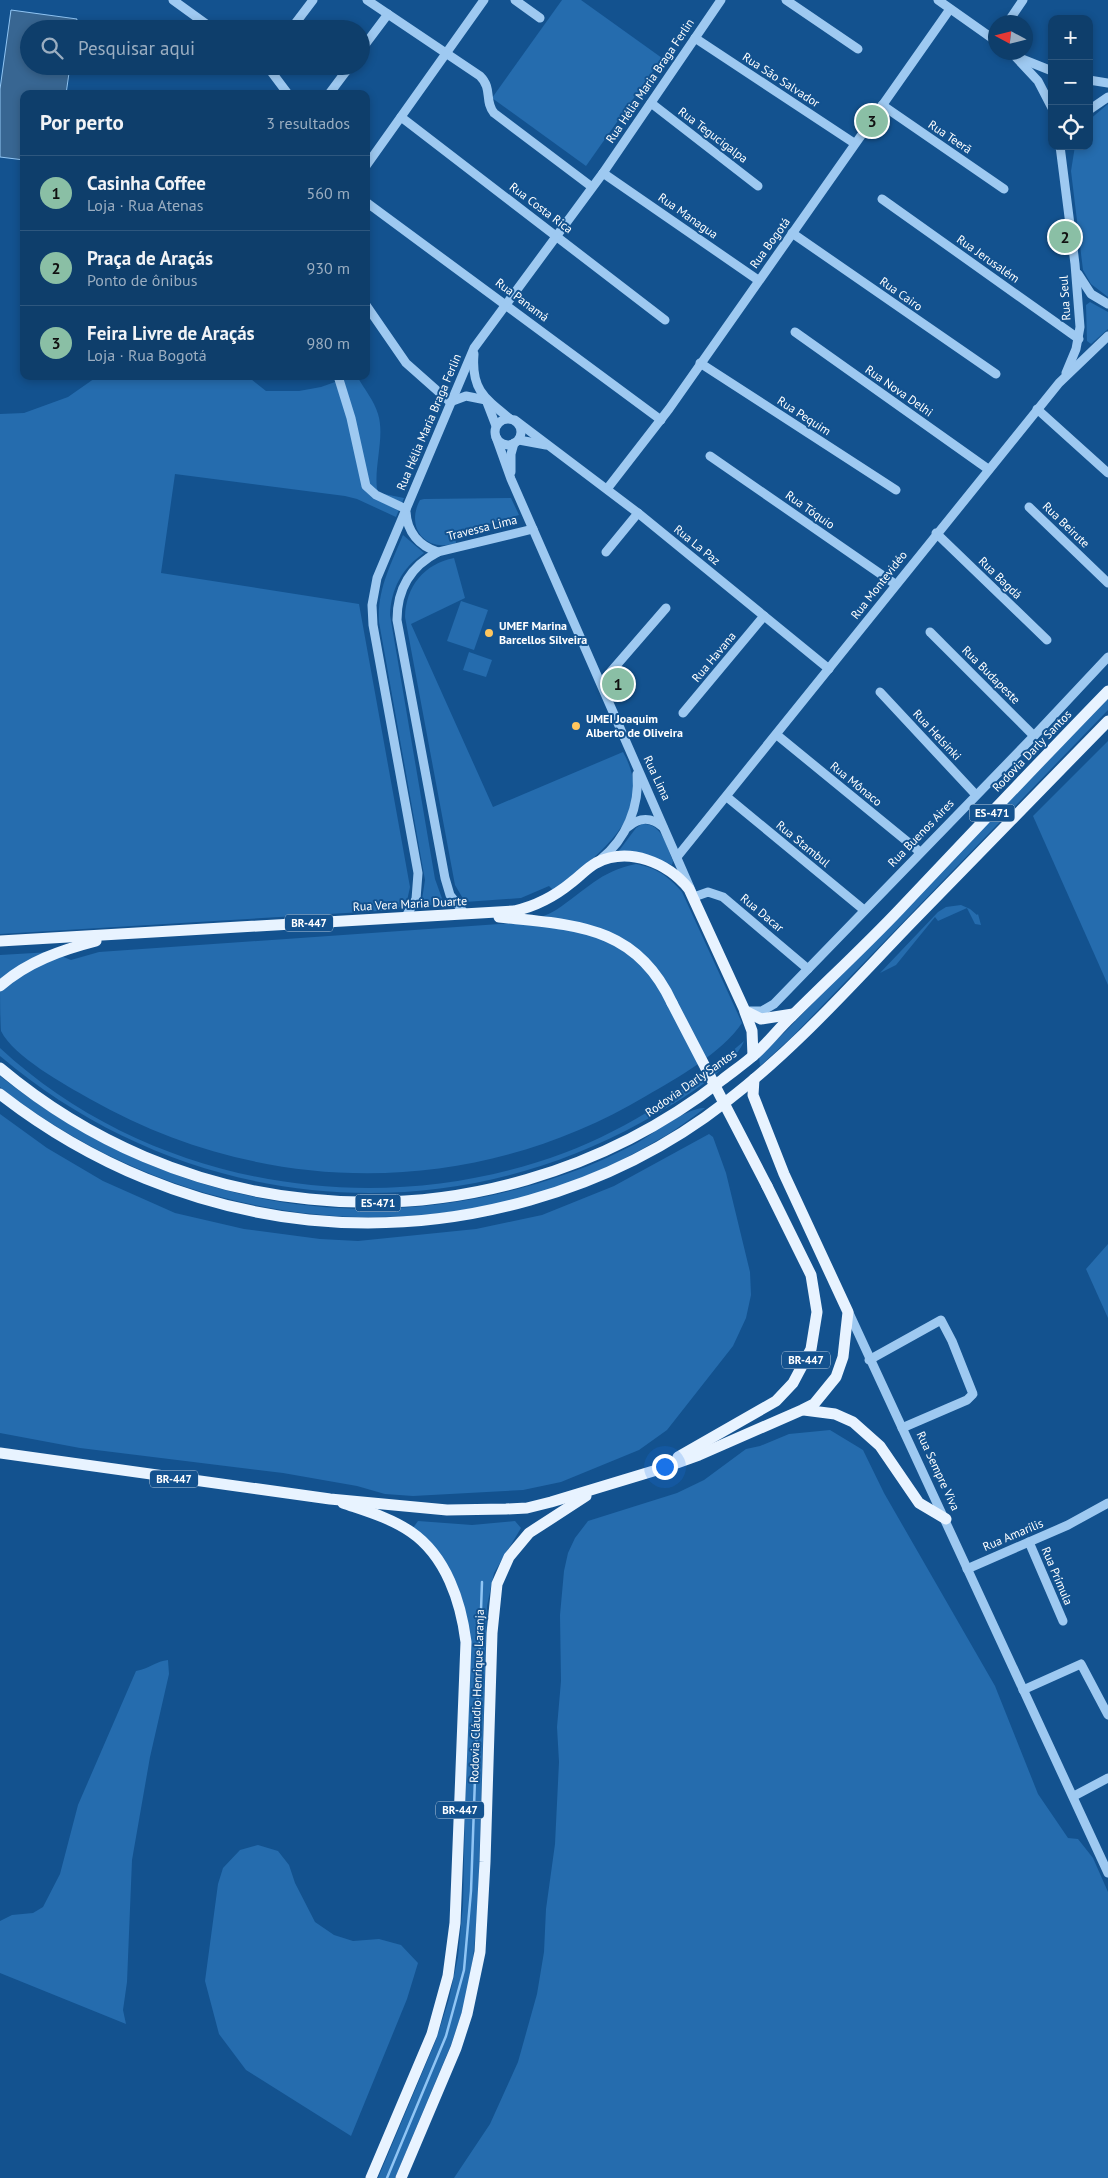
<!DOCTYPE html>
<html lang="pt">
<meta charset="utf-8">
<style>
:root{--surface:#0e3e6b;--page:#174571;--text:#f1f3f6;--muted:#9baec1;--line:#2e577e;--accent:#8abfa5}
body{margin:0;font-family:"PT Sans",sans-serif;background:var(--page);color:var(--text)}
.controls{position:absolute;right:15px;top:15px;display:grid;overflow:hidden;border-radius:10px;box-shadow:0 2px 8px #0003}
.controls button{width:45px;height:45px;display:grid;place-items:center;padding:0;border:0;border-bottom:1px solid var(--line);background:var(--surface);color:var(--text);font:25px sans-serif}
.compass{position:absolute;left:988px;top:15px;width:45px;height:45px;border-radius:50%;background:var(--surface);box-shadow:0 2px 8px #0003;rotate:277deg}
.you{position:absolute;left:664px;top:1466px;width:18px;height:18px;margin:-12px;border:4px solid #fff;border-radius:50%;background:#1a73e8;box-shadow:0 0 0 8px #1a73e833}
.badge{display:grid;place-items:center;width:32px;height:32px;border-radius:50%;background:var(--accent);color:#111;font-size:16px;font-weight:700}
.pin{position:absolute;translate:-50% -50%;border:2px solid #fff;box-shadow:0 1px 5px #0006}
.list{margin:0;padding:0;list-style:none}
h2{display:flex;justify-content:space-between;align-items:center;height:65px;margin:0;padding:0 20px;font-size:21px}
h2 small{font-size:16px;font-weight:400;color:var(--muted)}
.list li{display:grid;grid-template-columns:32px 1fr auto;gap:15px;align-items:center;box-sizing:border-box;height:75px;padding:0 20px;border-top:1px solid var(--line)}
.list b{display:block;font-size:19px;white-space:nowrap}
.list p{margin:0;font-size:16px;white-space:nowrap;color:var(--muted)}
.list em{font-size:16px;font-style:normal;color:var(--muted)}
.icon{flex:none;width:28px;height:28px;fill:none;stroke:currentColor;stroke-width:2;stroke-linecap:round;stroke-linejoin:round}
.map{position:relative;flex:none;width:1108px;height:2178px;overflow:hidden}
.search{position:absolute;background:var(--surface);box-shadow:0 2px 8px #0003;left:20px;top:20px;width:350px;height:55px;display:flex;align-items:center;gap:12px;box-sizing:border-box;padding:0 18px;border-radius:28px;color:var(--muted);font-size:19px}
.panel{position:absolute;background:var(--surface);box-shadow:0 2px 8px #0003;left:20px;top:90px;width:350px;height:290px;border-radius:10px}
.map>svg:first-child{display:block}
.green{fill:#256cae}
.water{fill:#386692;stroke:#90c5f4}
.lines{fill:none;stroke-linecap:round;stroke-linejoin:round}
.stream{stroke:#90c5f4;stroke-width:2.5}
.minor{stroke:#9ec9f1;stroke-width:9}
.major{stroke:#e8f3ff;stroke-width:11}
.major-bridge{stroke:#e8f3ff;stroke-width:11}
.poi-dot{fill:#ffc65e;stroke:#13528f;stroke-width:2}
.labels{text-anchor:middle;stroke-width:4;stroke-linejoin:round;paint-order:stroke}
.shield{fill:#13528f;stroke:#b8cbdd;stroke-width:1}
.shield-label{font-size:11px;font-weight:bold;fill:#fff}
.street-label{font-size:12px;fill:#fff;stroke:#13528f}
.poi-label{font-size:12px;font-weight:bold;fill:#fff;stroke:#13528f;text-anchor:start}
</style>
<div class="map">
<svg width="1108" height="2178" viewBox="0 0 1108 2178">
<rect width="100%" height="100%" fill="#13528f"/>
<g class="green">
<path d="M562 0H581L662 58 586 166 492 98Z"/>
<path d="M1108 104V297L1091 284 1083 270 1071 171 1075 146H1089V120Z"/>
<path d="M1090 302 1108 312V329L1091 344 1087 341 1086 305Z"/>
<path d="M98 376H247L266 391H299L321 387 335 382 336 376H357C364 389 374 400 378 414 385 437 374 465 377 489L379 493 404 498 396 517 357 499 345 496 175 474 161 573 359 604 410 887 407 901 396 910 0 934V414L24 413 68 397Z"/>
<path d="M511 498 519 515 455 534 456 543C426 553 405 528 420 500L424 499Z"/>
<path d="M403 535 424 553C402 568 391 589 390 615L435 879 444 904 421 906 425 880 379 622C377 590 391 564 403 535Z"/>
<path d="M454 558 465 598 411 624 493 807 623 752C659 816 595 856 554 891L549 886 521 898 465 902 455 885 405 617C406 586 424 564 454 558Z"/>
<path d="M461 601 488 610 474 650 447 641Z"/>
<path d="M469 652 492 660 486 677 463 670Z"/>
<path d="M1108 699V710L792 1037 760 1066 759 1056 785 1032Z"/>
<path d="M1108 741V985L1033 816Z"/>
<path d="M642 824C662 823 666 845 673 861L672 865 645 854 618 852 636 828Z"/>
<path d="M636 864C657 868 668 876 682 892L742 1023C722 1053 677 1078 646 1096 473 1199 264 1198 90 1099 64 1084 14 1057 1 1031 0 1021 0 969 0 955L51 952 71 960 99 952 528 922C537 918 548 915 556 910 585 891 600 871 636 864Z"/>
<path d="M961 905 970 909 977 915 978 914 981 925 975 924 967 908 938 921 935 917 896 965 880 973 938 912 946 907Z"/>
<path d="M744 1041C733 1070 670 1107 642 1122 433 1238 181 1209 0 1056V1048C149 1186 375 1224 564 1153 630 1128 690 1088 744 1041Z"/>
<path d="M0 1076C164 1206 370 1245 569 1173 592 1165 614 1155 635 1144 652 1135 687 1107 705 1108 690 1119 675 1131 658 1140 451 1263 186 1234 0 1087Z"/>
<path d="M0 1114 47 1148 103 1181 175 1213 244 1229 320 1239 358 1241 476 1229 542 1215 614 1186 709 1134 713 1137 726 1173 750 1272 751 1295 746 1318 733 1346 667 1430 639 1450 561 1482 523 1490 413 1496 385 1494 357 1486 283 1473 80 1448 0 1433Z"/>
<path d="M1108 1244V1318L1086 1269Z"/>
<path d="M830 1430 863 1450 884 1493 995 1686 1038 1794 1068 1838 1078 1839 1093 1858 1108 1892V2178H454L490 2124 518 2062 537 1994 544 1952 546 1909 555 1844 559 1762 557 1727 561 1681 560 1615 564 1571 568 1553 575 1538 588 1521 677 1493 704 1480 746 1449 760 1446 789 1434Z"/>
<path d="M418 1521 472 1525 515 1521 521 1528 494 1573 487 1606 478 1908 473 1958 465 2003 451 2045 395 2178H378L436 2040 449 1999 458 1957 463 1905 469 1626 460 1592 413 1528Z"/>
<path d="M168 1660 169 1674 150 1757 132 1860 127 1982 123 2010 126 2024 0 1973V1921L12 1915 33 1913 43 1907 60 1874 78 1805 136 1671C151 1668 156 1661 168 1660Z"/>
<path d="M258 1845 278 1851 289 1865 295 1883 315 1922 334 1935 353 1941 379 1939 401 1945 418 1963 407 1999 351 2136 246 2070 219 2034 205 1981 218 1884 223 1868 240 1850Z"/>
</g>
<path class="water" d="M11 10 77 19 75 29H29V66H70L66 94H24V160L0 157V89Z"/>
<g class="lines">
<path class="stream" d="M387 2178 446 2036 464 1970 471 1891 482 1582"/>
<g class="minor">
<path d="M173 0 213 29"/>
<path d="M367 0 480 76C493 89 484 101 494 113L592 187"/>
<path d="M515 0 540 18"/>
<path d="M786 0 858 49"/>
<path d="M938 0 996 41"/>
<path d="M1008 22 1023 0"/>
<path d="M291 29 313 0"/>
<path d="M695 38 854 143"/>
<path d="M361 50 388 14"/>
<path d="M1011 52 1038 81 1052 108"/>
<path d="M1022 59 1052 71"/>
<path d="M267 66 288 94"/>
<path d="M1089 80 1108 83"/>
<path d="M329 94 350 66"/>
<path d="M651 103 758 186"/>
<path d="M882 105 1004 189"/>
<path d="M1089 110 1108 97"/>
<path d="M401 117 665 320"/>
<path d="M1060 146 1075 264 1080 327 1076 349 1066 373"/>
<path d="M366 166 484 0"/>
<path d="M603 173 758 280"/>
<path d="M882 199 1079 339"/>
<path d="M366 202 661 420"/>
<path d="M792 233 996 374"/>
<path d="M1078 274 1091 294 1108 304"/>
<path d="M366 305 406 363 450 402"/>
<path d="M795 332 988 469"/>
<path d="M474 354C471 389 484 398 509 418"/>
<path d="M700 363 896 490"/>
<path d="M338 376 351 418 366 486 376 495 406 509"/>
<path d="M486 400 496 426"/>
<path d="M450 402 466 396 486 400"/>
<path d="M1037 409 1108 473"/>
<circle cx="508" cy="432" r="13"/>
<path d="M515 420 638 513 829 669"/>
<path d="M496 437 511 479 694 897 708 892 723 897 808 969"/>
<path d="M519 440 546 445"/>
<path d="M710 456 895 584"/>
<path d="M511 472V454L514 443"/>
<path d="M607 489 669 409 950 9"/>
<path d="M1029 507 1108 583"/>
<path d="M406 512C407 532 419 546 438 552"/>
<path d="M936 533 1047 640"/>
<path d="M606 552 638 513"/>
<path d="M930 632 1034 736"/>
<path d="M601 683 666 608"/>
<path d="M880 692 976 795"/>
<path d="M683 713 764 616"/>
<path d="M777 735 920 852"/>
<path d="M727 797 864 910"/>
<path d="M628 827C639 817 652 817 663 827"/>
<path d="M677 857 1059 383 1108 336"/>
<path d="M601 859C626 839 640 806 637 774"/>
<path d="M465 914 450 895 445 878 397 620C397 589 411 566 438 552L533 529"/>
<path d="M405 918 416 899 418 873 373 625 372 605 377 578 474 348 603 173 721 0"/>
<path d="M748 1011H762L774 1004 1034 736 1108 657"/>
<path d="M849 1313 1108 1873"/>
<path d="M869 1360 941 1320 952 1341 973 1394 967 1400 902 1428"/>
<path d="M1029 1542 1063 1621"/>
<path d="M967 1569 1068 1525 1108 1503"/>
<path d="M1023 1690 1081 1664 1108 1715"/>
<path d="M1074 1796 1108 1778"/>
</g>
<g class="major">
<path d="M499 917C575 925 636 925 672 1003"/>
<path d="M0 941 514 911C537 906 555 896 572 882 580 876 587 868 596 863 629 846 668 863 689 889L745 1011 761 1019 793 1014"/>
<path d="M0 986C27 962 61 950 96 941"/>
<path d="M745 1012 752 1031 753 1056"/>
<path d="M0 1068C87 1141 195 1188 309 1199 456 1215 605 1171 722 1080 732 1072 744 1064 754 1055 767 1044 778 1029 791 1017 827 981 865 946 900 909 969 836 1038 763 1108 691"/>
<path d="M0 1094C90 1164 196 1208 309 1220 456 1235 611 1192 727 1101 796 1048 853 983 913 921 978 854 1043 788 1108 721"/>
<path d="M804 1410 835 1414 853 1422 880 1446 919 1503 946 1519"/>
<path d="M0 1453 330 1499 447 1510 506 1509 527 1508 551 1502 660 1469 699 1455 802 1410 814 1404 836 1377 843 1357 848 1312 784 1174 753 1095 754 1079"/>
<path d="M678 1457 776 1401 793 1383 811 1349 817 1312 811 1275 767 1186"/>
<path d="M343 1503C366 1511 391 1518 411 1532 446 1556 461 1602 466 1642L455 1923 448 1976 432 2034 371 2178"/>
<path d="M401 2178 456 2048 467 2014 480 1952 485 1862 492 1633 497 1584 509 1557 529 1533 586 1496"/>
</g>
<path class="major-bridge" d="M672 1003 767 1186"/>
</g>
<g class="poi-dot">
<circle cx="489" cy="633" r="5"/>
<circle cx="576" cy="726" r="5"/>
</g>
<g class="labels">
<g class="shield">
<rect x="969.5" y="804.5" width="45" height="17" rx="4"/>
<rect x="285" y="914.5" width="48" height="17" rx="4"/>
<rect x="355.5" y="1194.5" width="45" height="17" rx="4"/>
<rect x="782" y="1351.5" width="48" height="17" rx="4"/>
<rect x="150" y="1470.5" width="48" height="17" rx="4"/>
<rect x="436" y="1801.5" width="48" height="17" rx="4"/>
</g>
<g class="shield-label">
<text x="992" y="817">ES-471</text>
<text x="309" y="927">BR-447</text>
<text x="378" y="1207">ES-471</text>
<text x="806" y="1364">BR-447</text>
<text x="174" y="1483">BR-447</text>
<text x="460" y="1814">BR-447</text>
</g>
<g class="street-label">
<text transform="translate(781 80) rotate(33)" y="4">Rua São Salvador</text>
<text transform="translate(650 81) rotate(-56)" y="4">Rua Hélia Maria Braga Ferlin</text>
<text transform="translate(713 135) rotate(37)" y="4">Rua Tegucigalpa</text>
<text transform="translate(950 137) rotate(34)" y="4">Rua Teerã</text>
<text transform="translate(541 208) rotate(37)" y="4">Rua Costa Rica</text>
<text transform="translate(688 216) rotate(35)" y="4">Rua Managua</text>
<text transform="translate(770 243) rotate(-54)" y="4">Rua Bogotá</text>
<text transform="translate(988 259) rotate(35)" y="4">Rua Jerusalém</text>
<text transform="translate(901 294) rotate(35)" y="4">Rua Cairo</text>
<text transform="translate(1065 298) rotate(-94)" y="4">Rua Seul</text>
<text transform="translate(522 300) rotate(37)" y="4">Rua Panamá</text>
<text transform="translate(899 391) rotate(35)" y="4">Rua Nova Delhi</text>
<text transform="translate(804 416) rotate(33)" y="4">Rua Pequim</text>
<text transform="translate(429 422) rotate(-67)" y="4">Rua Hélia Maria Braga Ferlin</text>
<text transform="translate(810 510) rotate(35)" y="4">Rua Tóquio</text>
<text transform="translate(1066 525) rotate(44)" y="4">Rua Beirute</text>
<text transform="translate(482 528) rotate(-14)" y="4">Travessa Lima</text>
<text transform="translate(697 545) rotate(39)" y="4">Rua La Paz</text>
<text transform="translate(1000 578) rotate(44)" y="4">Rua Bagdá</text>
<text transform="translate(879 585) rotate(-52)" y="4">Rua Montevidéo</text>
<text transform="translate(714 657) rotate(-50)" y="4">Rua Havana</text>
<text transform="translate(991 675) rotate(45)" y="4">Rua Budapeste</text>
<text transform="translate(937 735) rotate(47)" y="4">Rua Helsinki</text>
<text transform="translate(1032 751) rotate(-46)" y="4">Rodovia Darly Santos</text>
<text transform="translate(657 778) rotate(65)" y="4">Rua Lima</text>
<text transform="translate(856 784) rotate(39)" y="4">Rua Mônaco</text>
<text transform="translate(921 833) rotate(-46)" y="4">Rua Buenos Aires</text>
<text transform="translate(803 844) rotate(39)" y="4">Rua Stambul</text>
<text transform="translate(410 904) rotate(-3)" y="4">Rua Vera Maria Duarte</text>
<text transform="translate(762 913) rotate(40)" y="4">Rua Dacar</text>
<text transform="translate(691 1083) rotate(-35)" y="4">Rodovia Darly Santos</text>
<text transform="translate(938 1471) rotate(65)" y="4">Rua Sempre Viva</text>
<text transform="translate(1013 1535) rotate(-23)" y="4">Rua Amarílis</text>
<text transform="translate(1057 1576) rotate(67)" y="4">Rua Prímula</text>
<text transform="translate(477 1696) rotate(-88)" y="4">Rodovia Cláudio Henrique Laranja</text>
</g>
<g class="poi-label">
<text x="499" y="630">UMEF Marina<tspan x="499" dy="14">Barcellos Silveira</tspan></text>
<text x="586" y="723">UMEI Joaquim<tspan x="586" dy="14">Alberto de Oliveira</tspan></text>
</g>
</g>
</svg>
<div class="controls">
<button>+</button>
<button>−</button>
<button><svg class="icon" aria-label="locate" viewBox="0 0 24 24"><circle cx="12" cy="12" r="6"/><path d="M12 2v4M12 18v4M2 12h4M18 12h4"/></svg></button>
</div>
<svg class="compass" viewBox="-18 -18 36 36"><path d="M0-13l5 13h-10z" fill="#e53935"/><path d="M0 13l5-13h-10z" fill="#9baec1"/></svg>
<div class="you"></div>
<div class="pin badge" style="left:618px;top:684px">1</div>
<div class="pin badge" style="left:1065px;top:237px">2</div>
<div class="pin badge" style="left:872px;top:121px">3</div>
<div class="search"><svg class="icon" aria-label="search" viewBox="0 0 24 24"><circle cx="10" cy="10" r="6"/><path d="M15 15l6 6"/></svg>Pesquisar aqui</div>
<section class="panel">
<h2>Por perto<small>3 resultados</small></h2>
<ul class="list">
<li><span class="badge">1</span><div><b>Casinha Coffee</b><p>Loja · Rua Atenas</p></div><em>560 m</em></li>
<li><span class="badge">2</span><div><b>Praça de Araçás</b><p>Ponto de ônibus</p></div><em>930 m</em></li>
<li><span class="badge">3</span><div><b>Feira Livre de Araçás</b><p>Loja · Rua Bogotá</p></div><em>980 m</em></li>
</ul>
</section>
</div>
